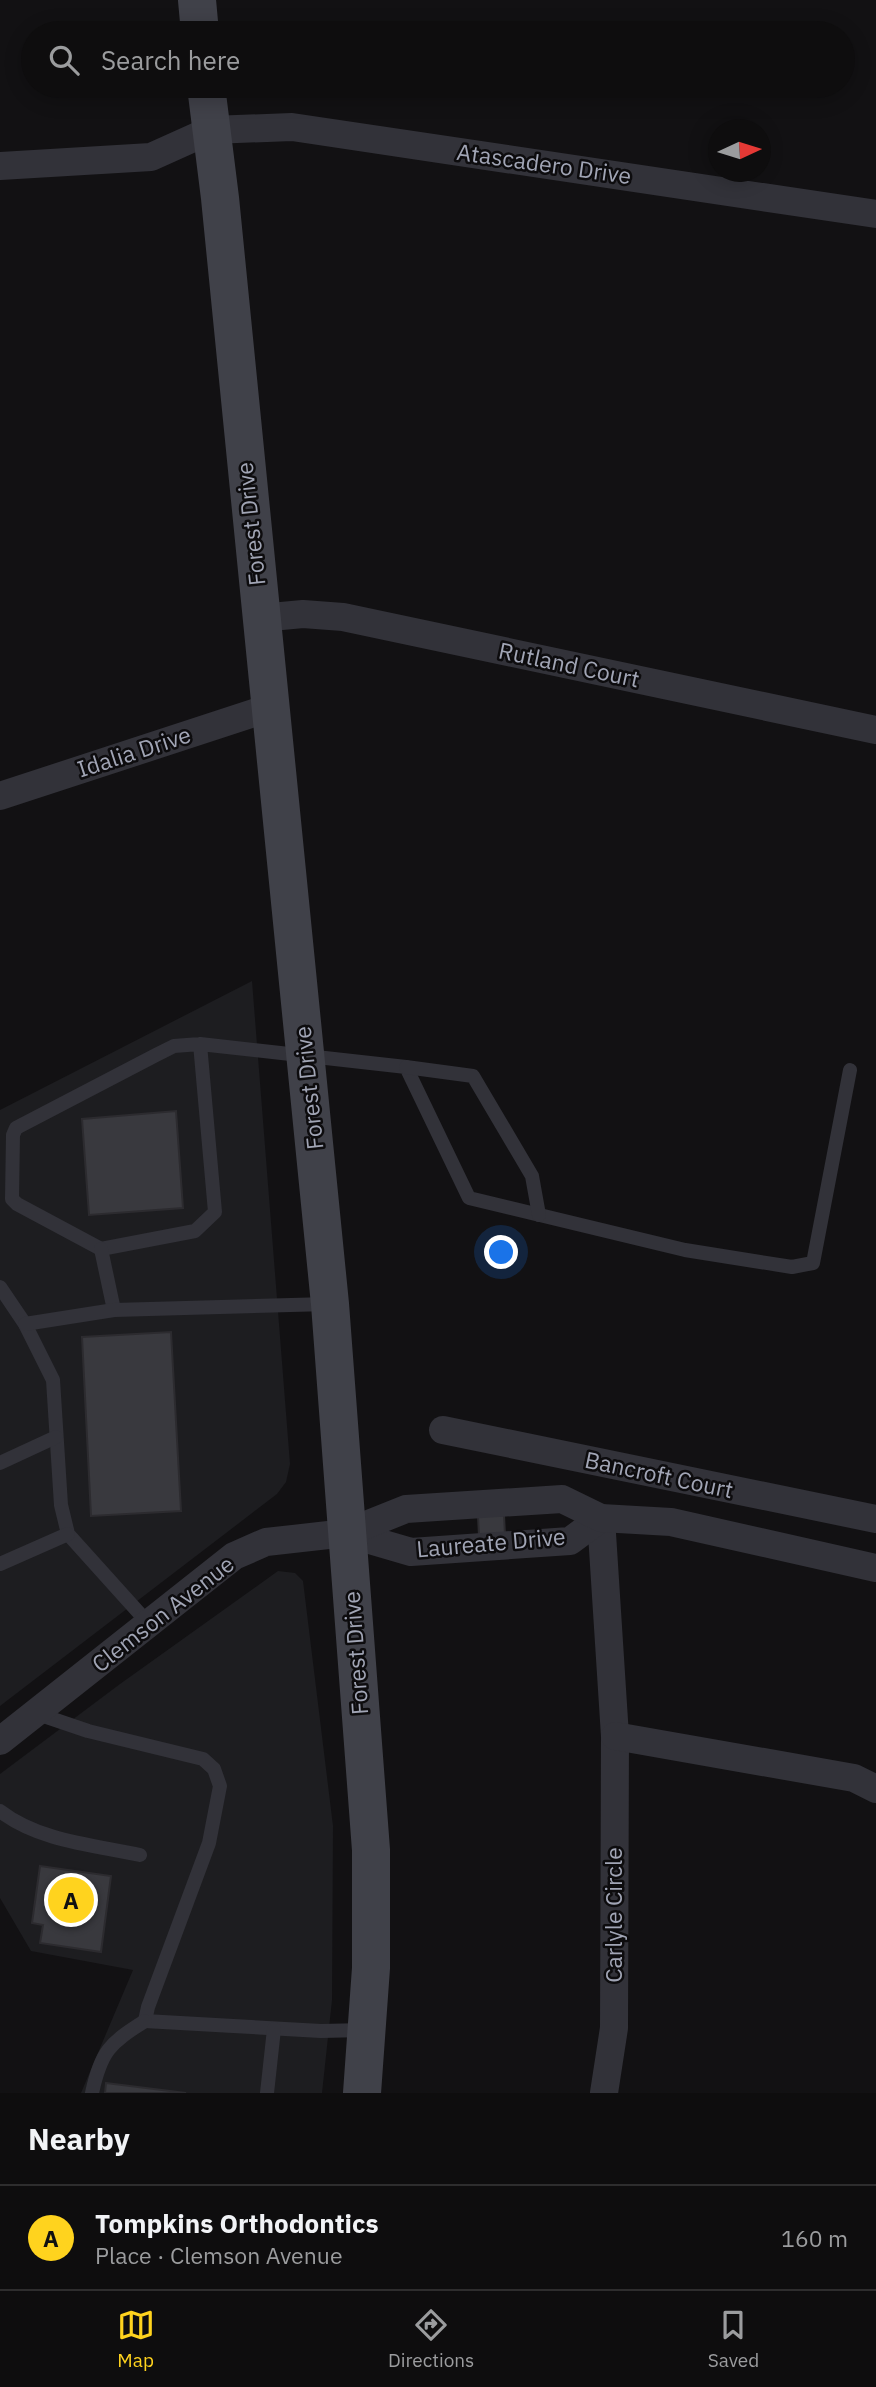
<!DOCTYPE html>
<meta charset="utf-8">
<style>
:root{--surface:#0e0d0e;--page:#171617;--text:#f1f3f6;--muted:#9b9c9e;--line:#2e2d2e;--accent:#ffd31e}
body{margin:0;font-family:"IBM Plex Sans",sans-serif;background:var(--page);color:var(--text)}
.compass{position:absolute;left:708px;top:119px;width:63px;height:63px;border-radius:50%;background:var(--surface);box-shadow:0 4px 18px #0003;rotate:86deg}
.you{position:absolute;left:502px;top:1253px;width:24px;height:24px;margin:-18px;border:5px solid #fff;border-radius:50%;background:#1a73e8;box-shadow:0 0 0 10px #1a73e833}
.badge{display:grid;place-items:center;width:46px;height:46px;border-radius:50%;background:var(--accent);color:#111;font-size:23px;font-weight:700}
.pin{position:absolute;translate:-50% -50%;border:4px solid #fff;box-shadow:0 2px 7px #0006}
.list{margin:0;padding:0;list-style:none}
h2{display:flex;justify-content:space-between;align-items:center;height:91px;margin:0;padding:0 28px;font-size:30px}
h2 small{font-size:23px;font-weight:400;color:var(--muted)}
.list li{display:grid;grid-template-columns:46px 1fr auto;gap:21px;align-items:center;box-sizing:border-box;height:105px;padding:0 28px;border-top:2px solid var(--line)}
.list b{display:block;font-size:26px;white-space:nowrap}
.list p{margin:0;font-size:23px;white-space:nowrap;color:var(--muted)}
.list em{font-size:23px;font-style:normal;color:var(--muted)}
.icon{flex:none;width:38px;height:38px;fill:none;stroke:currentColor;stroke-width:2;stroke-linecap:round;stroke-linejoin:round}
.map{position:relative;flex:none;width:876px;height:2093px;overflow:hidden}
.search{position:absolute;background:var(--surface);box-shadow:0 4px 18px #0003;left:21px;right:21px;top:21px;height:77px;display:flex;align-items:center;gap:18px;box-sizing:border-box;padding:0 24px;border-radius:38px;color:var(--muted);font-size:26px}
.sheet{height:196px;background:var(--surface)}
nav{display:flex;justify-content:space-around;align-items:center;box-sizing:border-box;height:98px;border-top:2px solid var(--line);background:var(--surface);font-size:19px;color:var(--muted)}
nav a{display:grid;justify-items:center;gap:4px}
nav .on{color:var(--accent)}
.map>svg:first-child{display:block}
.built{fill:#1d1d20}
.building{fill:#39393e;stroke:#2c2b2f;stroke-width:2}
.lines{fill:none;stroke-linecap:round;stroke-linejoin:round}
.service{stroke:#323239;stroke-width:14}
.minor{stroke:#323239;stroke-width:28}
.secondary{stroke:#404149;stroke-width:38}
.labels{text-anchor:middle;stroke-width:5;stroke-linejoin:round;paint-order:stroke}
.street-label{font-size:23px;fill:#a1a5b5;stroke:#0d0c0e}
</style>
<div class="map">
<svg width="876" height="2093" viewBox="0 0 876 2093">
<rect width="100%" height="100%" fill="#121113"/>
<g class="built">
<path d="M252 981 290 1464 286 1482 277 1494 0 1706V1110Z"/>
<path d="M278 1571 295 1573 303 1581 333 1826 332 2000 322 2093H81L133 1970 31 1951 0 1898V1774L120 1684Z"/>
</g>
<g class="building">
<path d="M176 1111 183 1208 89 1215 82 1119Z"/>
<path d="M171 1332 181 1511 91 1516 82 1337Z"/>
<path d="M504 1515 505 1535 479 1536 478 1516Z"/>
<path d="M40 1866 111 1876 101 1952 40 1943 43 1925 32 1923Z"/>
<path d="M106 2083 186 2093H105Z"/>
</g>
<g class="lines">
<g class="service">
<path d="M200 1044 215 1212 195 1231 101 1249 17 1204 12 1199 13 1135 16 1128 156 1055 174 1046 200 1044 406 1067 469 1198 685 1250 792 1267 813 1263 850 1070"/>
<path d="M406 1067 473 1076 532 1176 539 1215"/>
<path d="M101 1249 114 1310"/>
<path d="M0 1287 25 1324 53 1380 61 1505 68 1534 149 1624"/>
<path d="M25 1324 114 1310 328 1304"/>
<path d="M0 1463 56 1437"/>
<path d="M0 1564 68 1534"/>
<path d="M35 1713 88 1731 203 1759 214 1769 220 1786 209 1843 148 2007 145 2021 321 2031 365 2030"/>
<path d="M0 1811C39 1841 93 1845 140 1855"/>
<path d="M92 2093C101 2051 110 2043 145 2021"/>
<path d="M267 2093 274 2029"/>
</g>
<g class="minor">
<path d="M0 166 151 157 211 130 292 127 876 214"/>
<path d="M260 618 303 614 343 617 876 730"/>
<path d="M0 796 269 708"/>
<path d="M443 1430 876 1519"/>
<path d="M601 1518 615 1736 614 2028 604 2093"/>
<path d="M346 1533 411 1552 570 1541 601 1518"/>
<path d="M615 1736 854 1778 876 1789"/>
<path d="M0 1741 234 1556 266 1542 346 1533 406 1509 562 1499 601 1518 671 1522 876 1568"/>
</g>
<g class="secondary">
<path d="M197 0 200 33"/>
<path d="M206 86 220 198 330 1304 371 1850V1968L362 2093"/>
</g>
</g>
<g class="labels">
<g class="street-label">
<text transform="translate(544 164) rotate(8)" y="8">Atascadero Drive</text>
<text transform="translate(251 524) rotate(-96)" y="8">Forest Drive</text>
<text transform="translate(569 665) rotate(12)" y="8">Rutland Court</text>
<text transform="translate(134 752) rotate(-18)" y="8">Idalia Drive</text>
<text transform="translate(309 1088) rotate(-96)" y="8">Forest Drive</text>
<text transform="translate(659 1475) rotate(12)" y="8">Bancroft Court</text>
<text transform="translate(491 1543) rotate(-5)" y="8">Laureate Drive</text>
<text transform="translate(163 1614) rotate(-38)" y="8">Clemson Avenue</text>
<text transform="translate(356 1653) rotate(-94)" y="8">Forest Drive</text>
<text transform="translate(614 1915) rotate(-90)" y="8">Carlyle Circle</text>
</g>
</g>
</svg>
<svg class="compass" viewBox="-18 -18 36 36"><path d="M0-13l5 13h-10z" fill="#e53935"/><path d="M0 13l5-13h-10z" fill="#9b9c9e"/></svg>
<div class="you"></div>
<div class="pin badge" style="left:71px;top:1900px">A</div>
<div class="search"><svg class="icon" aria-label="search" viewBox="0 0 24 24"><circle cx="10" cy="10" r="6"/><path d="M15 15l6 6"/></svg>Search here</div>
</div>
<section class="sheet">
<h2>Nearby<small></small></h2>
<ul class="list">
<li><span class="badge">A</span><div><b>Tompkins Orthodontics</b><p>Place · Clemson Avenue</p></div><em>160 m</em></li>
</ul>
</section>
<nav>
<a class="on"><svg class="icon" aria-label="map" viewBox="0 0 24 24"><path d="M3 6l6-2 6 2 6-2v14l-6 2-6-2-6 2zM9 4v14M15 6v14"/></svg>Map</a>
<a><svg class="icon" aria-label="directions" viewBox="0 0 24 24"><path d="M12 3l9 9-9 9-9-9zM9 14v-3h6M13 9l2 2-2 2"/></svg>Directions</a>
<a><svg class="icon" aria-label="saved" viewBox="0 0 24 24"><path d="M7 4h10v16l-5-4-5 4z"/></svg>Saved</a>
</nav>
